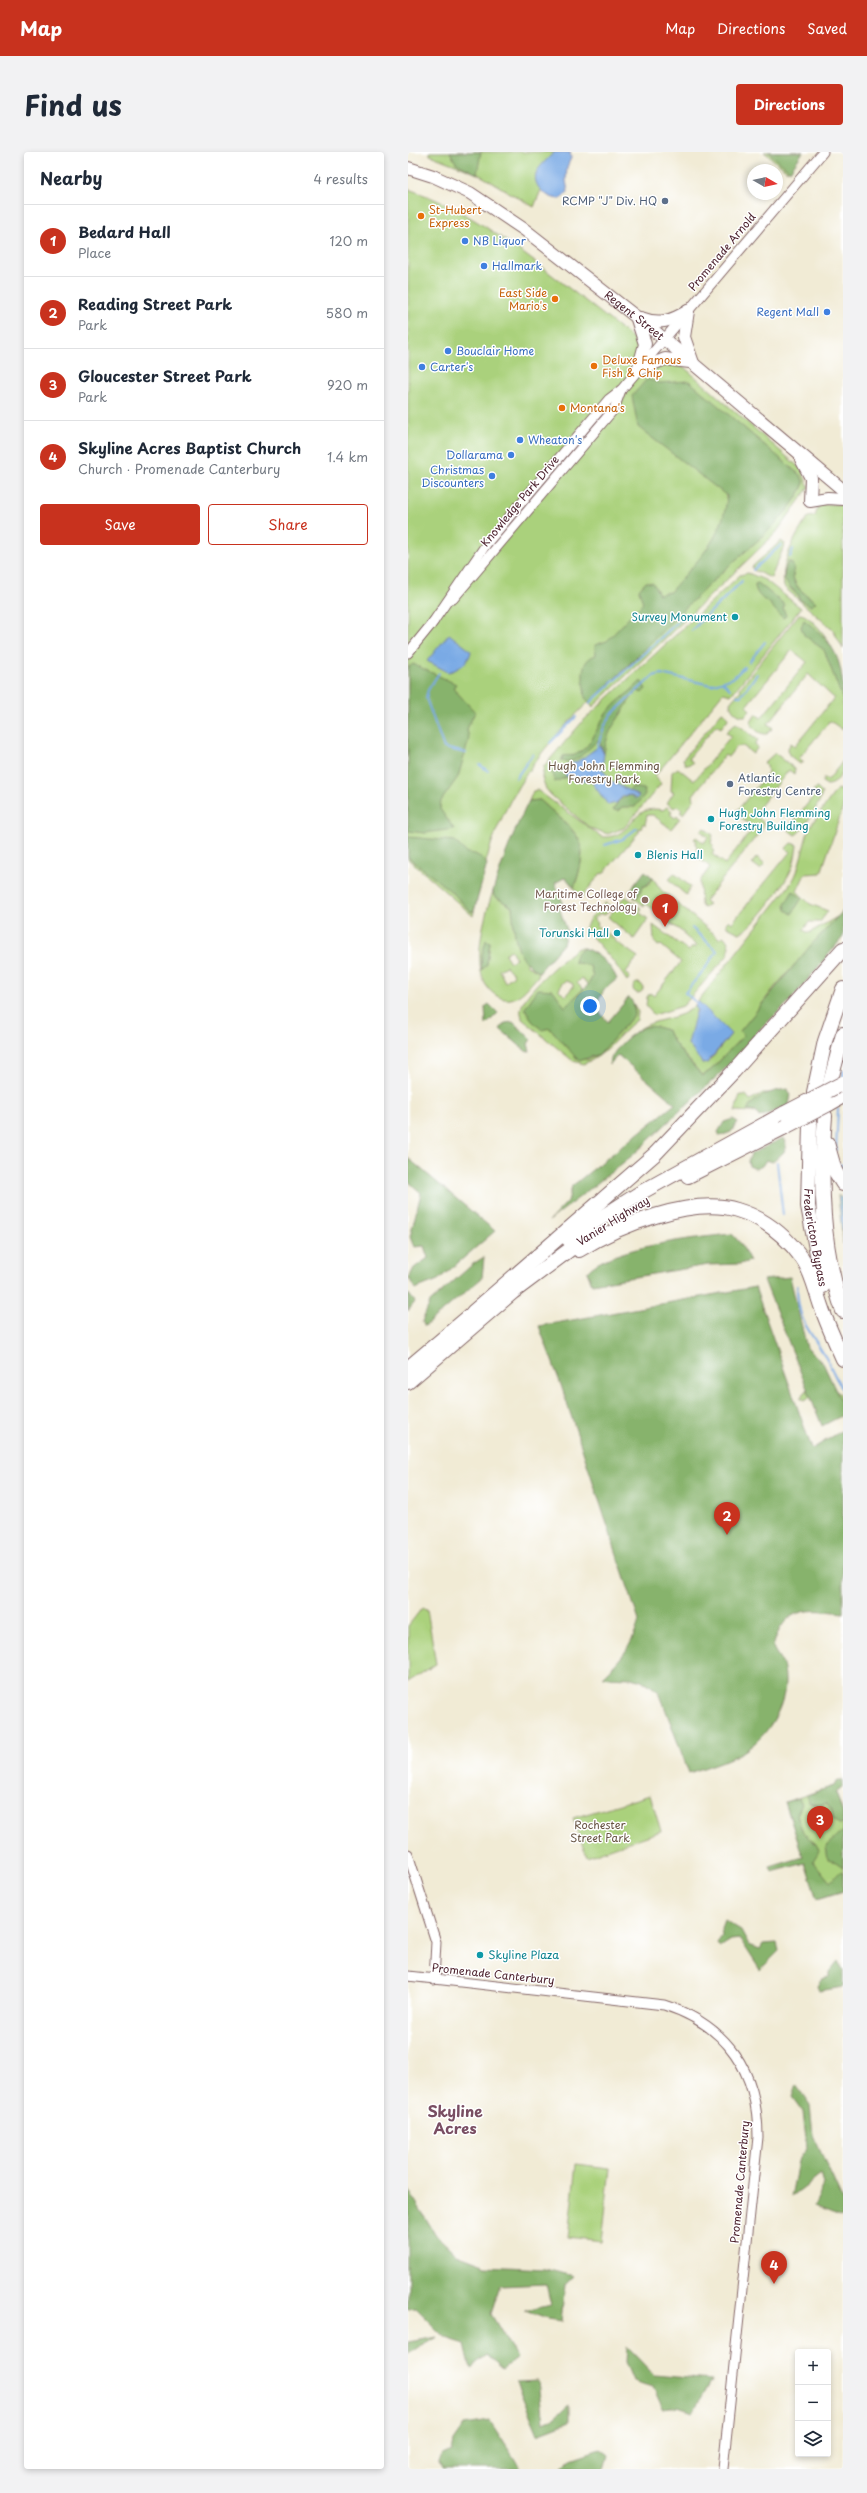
<!DOCTYPE html>
<meta charset="utf-8">
<style>
:root{--surface:#fff;--page:#f2f2f3;--text:#1f2937;--muted:#747a83;--line:#e0e1e3;--accent:#c8321e}
body{margin:0;font-family:"Playpen Sans",sans-serif;background:var(--page);color:var(--text)}
.controls{position:absolute;right:12px;bottom:12px;display:grid;overflow:hidden;border-radius:4px;box-shadow:0 2px 6px #0003}
.controls button{width:36px;height:36px;display:grid;place-items:center;padding:0;border:0;border-bottom:1px solid var(--line);background:var(--surface);color:var(--text);font:20px sans-serif}
.compass{position:absolute;left:339px;top:12px;width:36px;height:36px;border-radius:50%;background:var(--surface);box-shadow:0 2px 6px #0003;rotate:99deg}
.you{position:absolute;left:182px;top:854px;width:14px;height:14px;margin:-10px;border:3px solid #fff;border-radius:50%;background:#1a73e8;box-shadow:0 0 0 6px #1a73e833}
.badge{display:grid;place-items:center;width:26px;height:26px;border-radius:50%;background:var(--accent);color:#fff;font-size:13px;font-weight:700}
.pin{position:absolute;translate:-50% -33px;filter:drop-shadow(0 1px 2px #0008)}
.pin::after{content:'';position:absolute;top:21px;width:14px;height:12px;background:inherit;clip-path:polygon(0 0,100% 0,50% 100%)}
.list{margin:0;padding:0;list-style:none}
h2{display:flex;justify-content:space-between;align-items:center;height:52px;margin:0;padding:0 16px;font-size:17px}
h2 small{font-size:13px;font-weight:400;color:var(--muted)}
.list li{display:grid;grid-template-columns:26px 1fr auto;gap:12px;align-items:center;box-sizing:border-box;height:72px;padding:0 16px;border-top:1px solid var(--line)}
.list b{display:block;font-size:15px;white-space:nowrap}
.list p{margin:0;font-size:13px;white-space:nowrap;color:var(--muted)}
.list em{font-size:13px;font-style:normal;color:var(--muted)}
.actions{display:flex;gap:8px;padding:12px 16px}
.actions a{flex:1;padding:9px 0;border:1px solid var(--accent);border-radius:4px;text-align:center;font-size:14px;color:var(--accent)}
.actions .main{background:var(--accent);color:#fff}
.icon{flex:none;width:22px;height:22px;fill:none;stroke:currentColor;stroke-width:2;stroke-linecap:round;stroke-linejoin:round}
.map{position:relative;flex:none;width:435px;height:2317px;overflow:hidden;border-radius:4px}
header{display:flex;align-items:center;gap:24px;box-sizing:border-box;height:56px;padding:0 20px;background:var(--accent);color:#fff}
header strong{font-size:19px}
nav{display:flex;gap:22px;margin-inline-start:auto;font-size:14px}
.intro{display:flex;align-items:center;justify-content:space-between;box-sizing:border-box;height:96px;padding:0 24px}
h1{margin:0;font-size:28px}
.button{padding:10px 18px;border-radius:4px;background:var(--accent);color:#fff;font-size:14px;font-weight:700}
main{display:flex;gap:24px;padding:0 24px}
aside{flex:1;background:var(--surface);border-radius:4px;box-shadow:0 2px 6px #0003}
.map>svg:first-child{display:block}
.green{fill:#aad17c;stroke:#7a7854;fill-rule:evenodd}
.forest{fill:#87b36c;stroke:#68694c}
.water{fill:#7aaae5;stroke:#626488}
.lines{fill:none;stroke-linecap:round;stroke-linejoin:round}
.stream{stroke:#7aaae5;stroke-width:2}
.tertiary-casing{stroke:#846666;stroke-width:11}
.primary-casing{stroke:#846666;stroke-width:14}
.motorway-casing{stroke:#846666;stroke-width:16}
.tertiary{stroke:#fff;stroke-width:9}
.primary{stroke:#fff;stroke-width:12}
.motorway{stroke:#fff;stroke-width:14}
.motorway-bridge-casing{stroke:#846666;stroke-width:16;stroke-linecap:butt}
.motorway-bridge{stroke:#fff;stroke-width:14}
.service-dot{fill:#5c6f8a;stroke:#fff;stroke-width:1.5}
.food-dot{fill:#e8710a;stroke:#fff;stroke-width:1.5}
.shop-dot{fill:#3f7fe0;stroke:#fff;stroke-width:1.5}
.culture-dot{fill:#0f9aa8;stroke:#fff;stroke-width:1.5}
.education-dot{fill:#8d6e63;stroke:#fff;stroke-width:1.5}
.labels{text-anchor:middle;stroke-width:3;stroke-linejoin:round;paint-order:stroke}
.service-label{font-size:11px;fill:#4e5e75;stroke:#fff;text-anchor:end}
.food-label{font-size:11px;fill:#c56008;stroke:#fff;text-anchor:start}
.shop-label{font-size:11px;fill:#366cbe;stroke:#fff;text-anchor:start}
.street-label{font-size:11px;fill:#4a1f2b;stroke:#fff}
.culture-label{font-size:11px;fill:#0d838f;stroke:#fff;text-anchor:start}
.park-label{font-size:11px;fill:#675443;stroke:#fff}
.education-label{font-size:11px;fill:#785e54;stroke:#fff;text-anchor:end}
.district-label{font-size:15px;font-weight:bold;fill:#794e63;stroke:#fff}
</style>
<header>
<strong>Map</strong>
<nav><a>Map</a><a>Directions</a><a>Saved</a></nav>
</header>
<div class="intro"><h1>Find us</h1><a class="button">Directions</a></div>
<main>
<aside>
<h2>Nearby<small>4 results</small></h2>
<ul class="list">
<li><span class="badge">1</span><div><b>Bedard Hall</b><p>Place</p></div><em>120 m</em></li>
<li><span class="badge">2</span><div><b>Reading Street Park</b><p>Park</p></div><em>580 m</em></li>
<li><span class="badge">3</span><div><b>Gloucester Street Park</b><p>Park</p></div><em>920 m</em></li>
<li><span class="badge">4</span><div><b>Skyline Acres Baptist Church</b><p>Church · Promenade Canterbury</p></div><em>1.4 km</em></li>
</ul>
<div class="actions"><a class="main">Save</a><a>Share</a></div>
</aside>
<div class="map">
<svg width="435" height="2317" viewBox="0 0 435 2317">
<rect width="100%" height="100%" fill="#fff"/>
<filter id="ink" filterUnits="userSpaceOnUse"><feTurbulence type="fractalNoise" baseFrequency=".025" numOctaves="2"/><feDisplacementMap in="SourceGraphic" scale="8" xChannelSelector="R" yChannelSelector="G"/><feConvolveMatrix kernelMatrix="1 2 1 2 8 2 1 2 1" color-interpolation-filters="sRGB"/></filter>
<filter id="wash" filterUnits="userSpaceOnUse"><feTurbulence type="fractalNoise" baseFrequency=".012" numOctaves="4" result="noise"/><feDisplacementMap in="SourceGraphic" scale="16" xChannelSelector="R" yChannelSelector="G"/><feGaussianBlur stdDeviation="0.9" result="paint"/><feColorMatrix in="noise" values="0 0 0 0 0 0 0 0 0 0 0 0 0 0 0 0 0 1.4 0 .05"/><feComposite in="paint" operator="in"/></filter>
<g filter="url(#wash)">
<rect width="100%" height="100%" fill="#f1ebd5"/>
<g class="green">
<path d="M22 0H147L128 21V29L133 38 126 55 70 22 22 3Z"/>
<path d="M356 0H394L379 19Z"/>
<path d="M0 37C56 55 102 91 148 126 184 154 220 182 256 211L277 216 393 317 401 335 368 381 185 555 182 551 232 502C169 560 114 607 84 690 76 714 71 739 65 764L0 707ZM279 229 393 324 396 331C383 365 330 404 303 431L321 362 317 340Z"/>
<path d="M411 352H435V497L425 478 376 435C372 410 387 385 400 365L407 364ZM386 416C381 432 396 441 408 450 390 443 378 440 376 419Z"/>
<path d="M373 389 377 392 363 426 345 418 344 415 347 412Z"/>
<path d="M340 421 357 428 393 456 323 543 315 541 247 624 253 632 216 676 200 682 182 676 144 644 138 637 134 625 136 614 175 569 332 423Z"/>
<path d="M391 462C398 462 404 469 409 474 435 501 435 540 435 578L422 569 391 606 396 610 392 612 381 603 380 596 383 591 387 594 426 546 400 522 360 572 365 576 359 582C352 583 344 576 343 570L348 562 353 566 399 510 384 498 338 554 342 558 337 564C330 565 323 558 322 551L333 538 332 536Z"/>
<path d="M314 560 319 563 320 567 313 576 308 573 281 606 285 611 280 613 277 612 275 607Z"/>
<path d="M328 571 350 588 347 592 350 595 345 602 335 594 328 595 320 605 317 603 285 643 286 648 275 662 272 660 274 658 269 654 266 656 259 651 266 640 263 639 264 620 270 616 286 629 323 584 318 580Z"/>
<path d="M367 601 387 617 386 622 381 618 346 662 355 670V676L297 749 301 752 295 756 293 753 292 729 302 715 288 704 289 694 287 692 289 689 286 687 288 685 296 691 300 685 293 679 296 676 305 683 303 691 306 694 304 696 307 699 304 702 317 712 345 676 325 659 328 660 360 621 359 614 356 611Z"/>
<path d="M435 609C435 619 431 633 419 633L414 630 416 626 420 628Z"/>
<path d="M409 636 414 641C414 648 394 681 387 683L375 674 377 672 381 675 408 641 405 638Z"/>
<path d="M429 637 435 639V655L413 721 397 722 389 739 402 752 420 759 412 770H401L395 778 401 781 429 765 366 836 333 879 336 883 303 918 294 924C283 908 267 897 260 879 247 873 239 875 226 881 245 864 273 870 287 853 291 866 284 880 280 892L295 911 301 910 323 882 290 849 384 730 389 720 401 676Z"/>
<path d="M129 638 194 685C228 686 221 651 255 658L259 655 264 659 262 662 267 666 269 664 272 666 263 677 245 663H239L237 673 235 671 233 677 231 676V680L195 722 193 721 173 746 166 736C170 724 176 706 173 693 171 679 142 658 132 648L121 649 125 639Z"/>
<path d="M383 691 389 693C388 702 386 712 382 720 376 733 344 779 331 781L319 775 318 771 321 768 324 771 382 700 378 696Z"/>
<path d="M349 705 357 712 352 717 344 711Z"/>
<path d="M266 721 283 735 278 743 261 728Z"/>
<path d="M245 726 253 738 312 787 315 784C321 788 322 796 320 803L275 854 246 863 238 854 239 845 242 841 246 844 273 810 253 793 250 794 246 789 245 773 281 799 285 794 287 796 289 794 276 783V781L260 770 261 768 238 752 236 754 225 745H230L234 735 240 733Z"/>
<path d="M85 739 86 744 104 755 119 814 131 820 130 824C119 836 107 855 89 844 58 826 76 767 85 739ZM82 790 79 812 74 818V802ZM103 798 108 807 102 810 97 802ZM98 814 106 823 97 830 91 818Z"/>
<path d="M217 744 234 757 231 760 240 767 226 787 200 765Z"/>
<path d="M197 751 203 755 197 763 192 762 185 767 190 771 189 774 208 788 207 789 230 805 218 820 222 825 219 829 205 809 177 777 182 766Z"/>
<path d="M170 796H176L168 802 182 814 185 824 180 833 174 826 169 831 175 837 157 855 141 876 179 908 192 902 227 862 225 851 230 860 229 868C210 882 198 905 175 912L165 909 114 867C114 864 112 860 113 857 115 841 156 805 170 796ZM159 829 165 832V835L157 844 151 838 154 831Z"/>
<circle cx="230" cy="836" r="5"/>
<path d="M355 941H365L346 960 327 959 332 943H338L342 948Z"/>
<path d="M430 1043 435 1047V1092Z"/>
<path d="M423 1235 435 1244V1250C422 1244 409 1241 396 1248L392 1246 401 1236Z"/>
<path d="M14 1456 19 1457 28 1512 0 1530V1474Z"/>
<path d="M426 1634 435 1662V1739L409 1747 377 1650Z"/>
<path d="M242 1643 253 1679 179 1705 165 1666Z"/>
<path d="M168 2012 202 2016 194 2089 160 2085Z"/>
</g>
<g class="forest">
<path d="M42 0H73L69 22 48 11Z"/>
<path d="M360 0H395L382 19Z"/>
<path d="M239 227 251 231 281 229 393 324 396 331C383 365 336 399 310 424 266 466 225 509 182 551L177 546C176 531 169 509 188 503L187 493 199 489 235 451 231 438 238 430 245 431 251 442 262 440C288 409 316 387 319 344L230 275 224 244Z"/>
<path d="M380 410H383L386 416C381 433 396 441 408 450L403 454 391 447V443C385 441 388 440 384 437 374 428 375 423 380 410Z"/>
<path d="M350 431 377 453 375 456 378 464 375 466 363 454V452C355 448 347 442 347 432Z"/>
<path d="M396 468C428 492 435 508 435 548L416 498 396 483 393 475Z"/>
<path d="M5 512 48 532 45 536 67 560 59 577 61 587 50 625 33 649 32 657 46 677 17 681 0 679V516Z"/>
<path d="M233 529 238 537 234 541 230 539C221 547 221 550 215 559 204 576 199 580 196 602L191 588C180 595 171 613 153 609L155 604C159 603 164 604 167 603 188 592 187 574 201 558 211 547 223 540 233 529Z"/>
<path d="M148 616 155 618 159 625 147 630 144 620Z"/>
<path d="M224 635 236 637 237 642 227 655H214L210 659 205 658 211 648 222 643 228 647 231 644 221 639Z"/>
<path d="M132 648C142 658 170 679 173 693 176 706 170 724 166 736L159 727 156 726 147 731 155 751 150 753 159 778 155 792 131 820C105 806 107 782 104 755L86 744 85 739C95 707 106 678 121 649Z"/>
<path d="M0 685 46 689 59 701C69 701 73 705 79 712L66 759 63 760 45 741 0 705Z"/>
<path d="M237 719 245 726 239 733 234 735 230 745 220 741Z"/>
<path d="M385 739 394 746 384 762 378 758 377 752Z"/>
<path d="M435 759V785L381 850 348 881 336 899 225 1003 141 1069 160 1049 164 1034 267 952 210 903 201 913C203 899 224 879 238 875 246 873 253 876 260 879 266 895 283 910 294 924L303 918 336 883 332 879 403 793Z"/>
<path d="M78 788 82 790 79 812 73 819 74 802Z"/>
<path d="M176 796C191 802 203 813 209 827L197 837 186 854 200 870 221 845 225 851 227 862 192 902 171 909 142 876 134 878 124 869 117 856 130 837 145 838 157 855 180 833 185 824 182 814 166 810 168 802Z"/>
<path d="M81 852 90 861 78 873 77 855Z"/>
<path d="M105 870 123 887 120 892 122 899 119 900 92 877 97 871Z"/>
<path d="M379 937 383 942 381 953 378 955 351 965 348 959 339 958C347 944 363 939 379 937Z"/>
<path d="M325 967 330 970 323 980 312 984 310 980 316 970Z"/>
<path d="M375 986 378 992 376 1000 365 1010 358 1008 354 1014 348 1017 341 1014 340 1009 343 1002Z"/>
<path d="M0 1006 87 1079 30 1128 7 1137 1 1126 6 1116 20 1106 16 1094 6 1095 2 1085 13 1041 0 1029Z"/>
<path d="M324 1082 333 1092 342 1109 332 1112 300 1113 184 1132 179 1120C200 1095 291 1085 324 1082Z"/>
<path d="M76 1105 74 1126 17 1174 14 1170 22 1150 65 1112Z"/>
<path d="M382 1125 399 1196 415 1211 435 1254V1263L414 1274 356 1128Z"/>
<path d="M347 1135 404 1297 435 1278V1461C400 1457 376 1453 365 1495 368 1503 375 1509 376 1517 382 1549 362 1583 335 1600 319 1609 298 1615 281 1621L251 1540 239 1531 224 1526 194 1525C214 1506 223 1496 231 1469L153 1233 131 1174Z"/>
<path d="M0 1141 7 1150 0 1159Z"/>
<path d="M429 1628H435V1634L428 1640 435 1662V1672L432 1673 425 1667 424 1659 418 1651 413 1654 401 1651 399 1643 426 1634Z"/>
<path d="M391 1646 394 1652 389 1663 395 1681 408 1692 411 1699 405 1709 422 1730 433 1719 435 1721V1739L409 1747 397 1711 364 1720 362 1715 395 1705 377 1650Z"/>
<path d="M435 1679V1715L428 1710 420 1708 418 1694Z"/>
<path d="M316 1768 333 1778 341 1793 352 1797 355 1792 369 1791 371 1799 352 1818 332 1787 323 1788 312 1795 309 1791 314 1784 313 1776Z"/>
<path d="M430 1809 435 1819V1835L411 1839 409 1834 414 1827 421 1825V1820Z"/>
<path d="M388 1933 402 1953 405 1983 435 2049V2065L406 2054 416 2033 413 2022 383 2045 390 2009 399 1997 395 1960 384 1945Z"/>
<path d="M0 2037 28 2083 49 2103 78 2114 137 2117 166 2124 157 2133 153 2169 139 2167 117 2159 143 2153 138 2132 92 2134 83 2162 109 2206 95 2217 80 2204 63 2217 57 2192 38 2186 8 2156 0 2157Z"/>
<path d="M30 2185 0 2201V2190Z"/>
<path d="M219 2195 246 2223 303 2228 285 2260 270 2255 255 2257 245 2235 226 2229 218 2210Z"/>
<path d="M130 2229 135 2270 146 2266 161 2253V2270L130 2282 108 2230Z"/>
<path d="M82 2269 113 2317H35L30 2311C31 2303 37 2302 44 2299L46 2289 57 2273Z"/>
<path d="M192 2297 200 2303 196 2317 153 2316 163 2307Z"/>
</g>
<g class="water">
<path d="M147 0H162L163 6 159 15 158 28 160 40 152 47C140 47 122 34 129 19 133 13 141 5 147 0Z"/>
<path d="M41 482 63 499C62 509 51 518 40 520L19 509Z"/>
<path d="M192 594 196 602 194 617 203 629 231 644 228 647 222 643 215 644 208 651 200 653 183 629 166 628 162 623 159 625 155 618 158 613C172 611 181 600 192 594Z"/>
<path d="M290 849 323 882 299 911 295 912 280 892C282 885 287 861 289 859L287 853Z"/>
</g>
<g class="lines">
<g class="stream">
<path d="M382 405 385 397"/>
<path d="M345 418 373 393"/>
<path d="M284 478 334 429"/>
<path d="M341 510 357 490"/>
<path d="M31 521 20 538 18 546 36 596 58 601"/>
<path d="M315 530 322 537"/>
<path d="M329 544H333L349 522"/>
<path d="M182 551 273 467"/>
<path d="M142 591 168 565"/>
<path d="M189 596 196 575 203 563 245 524 253 522 303 533 325 526 336 515"/>
<path d="M72 613 80 619"/>
<path d="M108 626 125 602"/>
<path d="M197 693 215 687 229 676"/>
<path d="M284 776 309 799 299 814 277 841 289 851"/>
<path d="M435 925V919"/>
<path d="M428 998 430 957"/>
<path d="M369 1010 375 1063"/>
<path d="M432 1012 435 1015"/>
<path d="M432 1046 435 1077"/>
<path d="M389 1134C390 1172 401 1176 418 1206 424 1217 429 1229 435 1239"/>
</g>
</g>
</g>
<g filter="url(#ink)">
<g class="lines">
<g class="tertiary-casing">
<g id="tertiary">
<path d="M45 447 206 257 213 238"/>
<path d="M23 473 79 391 201 247 214 237 415 0"/>
<path d="M0 501 26 469"/>
<path d="M0 1702 28 1790 26 1828"/>
<path d="M0 1824 256 1853C319 1873 350 1919 350 1985L315 2317"/>
</g>
</g>
<g class="primary-casing">
<g id="primary">
<path id="s1" d="M0 16 25 24 62 41 117 78 250 182 435 338"/>
<path d="M280 159 276 185 285 211"/>
<path d="M233 166C251 173 264 169 280 159"/>
<path d="M229 167 237 192 230 218"/>
<path d="M230 218 257 207 282 210"/>
<path d="M393 307 403 326 402 349 420 346 435 347"/>
</g>
</g>
<g class="motorway-casing">
<g id="motorway">
<path d="M422 931 435 882"/>
<path d="M406 940 417 889 435 837"/>
<path d="M421 952 435 944"/>
<path d="M417 964C412 1030 413 1095 435 1159"/>
<path id="s2" d="M402 972 400 1054 415 1134"/>
<path d="M419 991 427 1019 435 1032"/>
<path d="M280 1024 375 976"/>
<path d="M160 1087 232 1041 377 961"/>
<path d="M171 1098C209 1074 285 1044 329 1058 356 1066 377 1083 394 1106 404 1120 407 1137 413 1154 419 1172 427 1189 435 1207"/>
<path d="M65 1160 247 1002 326 919 435 797"/>
<path d="M0 1216 72 1155"/>
<path d="M0 1230 105 1140 176 1087"/>
</g>
</g>
<use href="#tertiary" class="tertiary"/>
<use href="#primary" class="primary"/>
<use href="#motorway" class="motorway"/>
<g class="motorway-bridge-casing">
<g id="motorway-bridge">
<path d="M377 961 435 931"/>
<path d="M375 976 421 952"/>
</g>
</g>
<use href="#motorway-bridge" class="motorway-bridge"/>
</g>
</g>
<g class="service-dot">
<circle cx="257" cy="49" r="4"/>
<circle cx="322" cy="632" r="4"/>
</g>
<g class="food-dot">
<circle cx="13" cy="64" r="4"/>
<circle cx="147" cy="147" r="4"/>
<circle cx="186" cy="214" r="4"/>
<circle cx="154" cy="256" r="4"/>
</g>
<g class="shop-dot">
<circle cx="57" cy="89" r="4"/>
<circle cx="76" cy="114" r="4"/>
<circle cx="419" cy="160" r="4"/>
<circle cx="40" cy="199" r="4"/>
<circle cx="14" cy="215" r="4"/>
<circle cx="112" cy="288" r="4"/>
<circle cx="103" cy="303" r="4"/>
<circle cx="84" cy="324" r="4"/>
</g>
<g class="culture-dot">
<circle cx="327" cy="465" r="4"/>
<circle cx="303" cy="667" r="4"/>
<circle cx="230" cy="703" r="4"/>
<circle cx="209" cy="781" r="4"/>
<circle cx="72" cy="1803" r="4"/>
</g>
<circle class="education-dot" cx="237" cy="748" r="4"/>
<g class="labels">
<g class="service-label">
<text x="249" y="53">RCMP "J" Div. HQ</text>
<text x="330" y="630" text-anchor="start">Atlantic<tspan x="330" dy="13">Forestry Centre</tspan></text>
</g>
<g class="food-label">
<text x="21" y="62">St-Hubert<tspan x="21" dy="13">Express</tspan></text>
<text x="139" y="145" text-anchor="end">East Side<tspan x="139" dy="13">Mario's</tspan></text>
<text x="194" y="212">Deluxe Famous<tspan x="194" dy="13">Fish &amp; Chip</tspan></text>
<text x="162" y="260">Montana's</text>
</g>
<g class="shop-label">
<text x="65" y="93">NB Liquor</text>
<text x="84" y="118">Hallmark</text>
<text x="411" y="164" text-anchor="end">Regent Mall</text>
<text x="48" y="203">Bouclair Home</text>
<text x="22" y="219">Carter's</text>
<text x="120" y="292">Wheaton's</text>
<text x="95" y="307" text-anchor="end">Dollarama</text>
<text x="76" y="322" text-anchor="end">Christmas<tspan x="76" dy="13">Discounters</tspan></text>
</g>
<g class="street-label">
<text transform="translate(314 100) rotate(-50)" y="4">Promenade Arnold</text>
<text dy="4" stroke="none"><textPath href="#s1" startOffset="272">Regent Street</textPath></text>
<text transform="translate(112 349) rotate(-50)" y="4">Knowledge Park Drive</text>
<text transform="translate(205 1069) rotate(-32)" y="4">Vanier Highway</text>
<text dy="4" stroke="none"><textPath href="#s2" startOffset="114">Fredericton Bypass</textPath></text>
<text transform="translate(85 1822) rotate(6)" y="4">Promenade Canterbury</text>
<text transform="translate(332 2030) rotate(-85)" y="4">Promenade Canterbury</text>
</g>
<g class="culture-label">
<text x="319" y="469" text-anchor="end">Survey Monument</text>
<text x="311" y="665">Hugh John Flemming<tspan x="311" dy="13">Forestry Building</tspan></text>
<text x="238" y="707">Blenis Hall</text>
<text x="201" y="785" text-anchor="end">Torunski Hall</text>
<text x="80" y="1807">Skyline Plaza</text>
</g>
<g class="park-label">
<text x="196" y="618">Hugh John Flemming<tspan x="196" dy="13">Forestry Park</tspan></text>
<text x="192" y="1677">Rochester<tspan x="192" dy="13">Street Park</tspan></text>
</g>
<g class="education-label">
<text x="229" y="746">Maritime College of<tspan x="229" dy="13">Forest Technology</tspan></text>
</g>
<g class="district-label">
<text x="47" y="1965">Skyline<tspan x="47" dy="17">Acres</tspan></text>
</g>
</g>
</svg>
<div class="controls">
<button>+</button>
<button>−</button>
<button><svg class="icon" aria-label="layers" viewBox="0 0 24 24"><path d="M12 4l9 5-9 5-9-5zM3 14l9 5 9-5"/></svg></button>
</div>
<svg class="compass" viewBox="-18 -18 36 36"><path d="M0-13l5 13h-10z" fill="#e53935"/><path d="M0 13l5-13h-10z" fill="#747a83"/></svg>
<div class="you"></div>
<div class="pin badge" style="left:257px;top:775px">1</div>
<div class="pin badge" style="left:319px;top:1383px">2</div>
<div class="pin badge" style="left:412px;top:1687px">3</div>
<div class="pin badge" style="left:366px;top:2132px">4</div>
</div>
</main>
